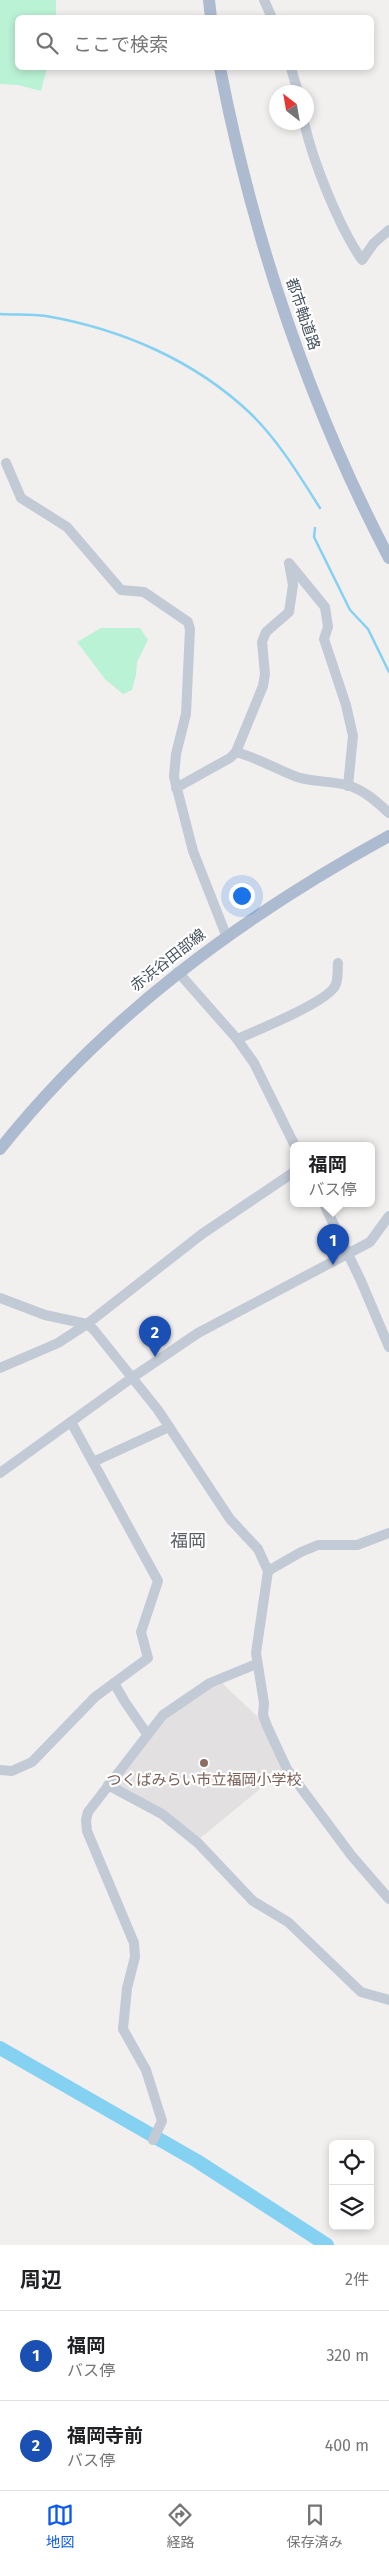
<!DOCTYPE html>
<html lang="ja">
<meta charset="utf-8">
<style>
:root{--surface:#fff;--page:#f6f6f6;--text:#202124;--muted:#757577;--line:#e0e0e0;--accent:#0c59ef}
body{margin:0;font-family:"Fira Sans","Noto Sans JP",sans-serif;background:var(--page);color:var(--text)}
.controls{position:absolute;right:15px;bottom:15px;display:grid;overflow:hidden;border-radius:8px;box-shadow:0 2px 8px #0003}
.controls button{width:45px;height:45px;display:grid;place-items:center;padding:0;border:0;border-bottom:1px solid var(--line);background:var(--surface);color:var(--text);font:25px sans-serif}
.compass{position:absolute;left:269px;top:85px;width:45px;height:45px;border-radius:50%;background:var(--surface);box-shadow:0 2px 8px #0003;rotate:329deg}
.you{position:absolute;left:241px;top:895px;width:18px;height:18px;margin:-12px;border:4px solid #fff;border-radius:50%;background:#1a73e8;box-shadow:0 0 0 8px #1a73e833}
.badge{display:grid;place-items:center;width:32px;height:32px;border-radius:50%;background:var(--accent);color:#fff;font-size:16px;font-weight:700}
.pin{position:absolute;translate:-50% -41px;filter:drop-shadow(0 1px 2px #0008)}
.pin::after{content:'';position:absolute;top:26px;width:18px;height:15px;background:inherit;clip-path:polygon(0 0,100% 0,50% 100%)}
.popup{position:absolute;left:290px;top:1142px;width:85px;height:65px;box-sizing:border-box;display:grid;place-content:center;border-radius:8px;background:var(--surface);filter:drop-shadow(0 1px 4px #0005);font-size:16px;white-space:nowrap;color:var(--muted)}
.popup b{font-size:19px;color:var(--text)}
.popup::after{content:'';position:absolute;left:50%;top:100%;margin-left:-10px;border:10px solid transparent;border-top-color:var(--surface)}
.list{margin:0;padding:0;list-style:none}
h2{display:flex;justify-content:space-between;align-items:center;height:65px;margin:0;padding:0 20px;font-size:21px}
h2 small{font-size:16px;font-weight:400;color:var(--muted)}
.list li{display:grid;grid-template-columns:32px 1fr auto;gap:15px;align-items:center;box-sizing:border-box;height:90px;padding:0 20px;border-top:1px solid var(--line)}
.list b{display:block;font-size:19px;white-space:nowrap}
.list p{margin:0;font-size:16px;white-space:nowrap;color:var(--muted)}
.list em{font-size:16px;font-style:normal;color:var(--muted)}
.icon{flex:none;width:28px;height:28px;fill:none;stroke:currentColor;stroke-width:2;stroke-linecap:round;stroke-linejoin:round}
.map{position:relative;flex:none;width:389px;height:2245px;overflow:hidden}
.search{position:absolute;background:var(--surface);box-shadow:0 2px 8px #0003;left:15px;right:15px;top:15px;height:55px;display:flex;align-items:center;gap:12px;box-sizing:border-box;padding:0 18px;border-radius:8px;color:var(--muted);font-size:19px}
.sheet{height:245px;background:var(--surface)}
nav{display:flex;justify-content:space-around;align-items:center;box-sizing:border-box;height:70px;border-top:1px solid var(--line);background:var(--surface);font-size:14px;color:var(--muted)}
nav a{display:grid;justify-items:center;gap:2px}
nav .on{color:var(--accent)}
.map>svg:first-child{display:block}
.education{fill:#e3e0e1}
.green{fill:#baf2d5}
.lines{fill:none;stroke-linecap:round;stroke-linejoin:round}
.stream{stroke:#84d1f2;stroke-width:2.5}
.river{stroke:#84d1f2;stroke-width:14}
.minor{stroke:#c2cad5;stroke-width:10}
.major{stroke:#adbbd0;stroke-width:12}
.education-dot{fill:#8d6e63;stroke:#fff;stroke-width:2}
.labels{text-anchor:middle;stroke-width:4.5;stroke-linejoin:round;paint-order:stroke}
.street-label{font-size:15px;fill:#46505e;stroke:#fff}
.education-label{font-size:15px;fill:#785e54;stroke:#fff}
.quarter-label{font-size:18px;fill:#5b5f65;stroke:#fff}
</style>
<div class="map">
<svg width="389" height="2245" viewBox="0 0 389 2245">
<rect width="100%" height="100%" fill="#f2efef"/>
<path class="education" d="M221 1682 261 1720 282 1767V1771L198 1840 114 1786 174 1709Z"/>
<g class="green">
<path d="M0 0H56V17L18 18V68H47L41 91 18 85 0 84Z"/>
<path d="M101 628H140L148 640 137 662 136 675 132 690 123 694 105 679 77 642Z"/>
</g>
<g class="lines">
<g class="stream">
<path d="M0 314C15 315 31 314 46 316 121 329 194 360 250 413 278 440 299 475 320 508"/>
<path d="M315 528 314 537 350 610 368 629 389 672"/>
</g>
<path class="river" d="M0 2048 197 2161 327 2245"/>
<g class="minor">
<path d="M264 0 272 18"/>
<path d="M291 68 298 92"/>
<path d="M304 122C313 162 339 227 362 260L374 243 389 230"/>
<path d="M6 463 21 498 67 527 121 590 144 592 188 622 190 629 186 714 176 754 174 777 193 851 226 935"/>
<path d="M236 752 263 686 265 674 262 642 266 632 289 612 293 585 289 563 325 607 328 627 324 639 346 705 353 736 348 786"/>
<path d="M176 788 230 758 236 752C258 758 276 769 297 777 313 782 330 781 347 785 364 790 376 801 389 813"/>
<path d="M178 972 237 1039 254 1063 295 1146"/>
<path d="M237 1039C256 1031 327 1002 335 986 339 979 337 970 338 963"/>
<path d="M324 1204 361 1281 389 1347"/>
<path d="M0 1298 45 1315 87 1324 94 1330 158 1410 230 1519 258 1549 268 1571 256 1653 264 1703 263 1715 267 1726 287 1769 351 1855 389 1899"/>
<path d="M0 1368 58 1343 87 1324 202 1234 294 1172"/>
<path d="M93 1462 169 1427"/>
<path d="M0 1473 133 1377 198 1333 370 1242 389 1216"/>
<path d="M268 1571 301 1552 318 1545H357L389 1533"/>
<path d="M114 1683 125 1702 147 1734"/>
<path d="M0 1770 12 1771 32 1762 95 1697 148 1658 141 1632 158 1581 71 1422"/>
<path d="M108 1785 162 1814 198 1843 253 1901 288 1922 361 1992 389 2000"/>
<path d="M153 2140 162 2121 146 2070 123 2029 127 1988 135 1957 134 1943 87 1831 86 1820 88 1812 163 1715 210 1683 256 1664"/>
</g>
<g class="major">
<path d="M209 0 211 18"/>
<path d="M220 68C253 237 309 405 389 558"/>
<path d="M0 1149C106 1016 241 917 389 836"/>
</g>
</g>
<circle class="education-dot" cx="204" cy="1763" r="5"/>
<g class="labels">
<g class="street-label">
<text transform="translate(303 314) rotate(71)" y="5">都市軸道路</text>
<text transform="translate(168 960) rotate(-38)" y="5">赤浜谷田部線</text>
</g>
<g class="education-label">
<text x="204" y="1785">つくばみらい市立福岡小学校</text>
</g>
<g class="quarter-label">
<text x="188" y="1547">福岡</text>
</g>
</g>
</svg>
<div class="controls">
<button><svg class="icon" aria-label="locate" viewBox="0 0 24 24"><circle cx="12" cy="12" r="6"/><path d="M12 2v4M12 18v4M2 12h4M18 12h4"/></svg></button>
<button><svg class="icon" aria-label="layers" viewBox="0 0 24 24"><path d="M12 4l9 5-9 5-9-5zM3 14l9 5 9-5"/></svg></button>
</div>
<svg class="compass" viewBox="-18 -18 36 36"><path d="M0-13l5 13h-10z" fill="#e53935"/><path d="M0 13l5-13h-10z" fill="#757577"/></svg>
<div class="you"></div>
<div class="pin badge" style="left:333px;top:1265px;background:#1a4fb4">1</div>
<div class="popup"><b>福岡</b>バス停</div>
<div class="pin badge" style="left:155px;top:1357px;background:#1a4fb4">2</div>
<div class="search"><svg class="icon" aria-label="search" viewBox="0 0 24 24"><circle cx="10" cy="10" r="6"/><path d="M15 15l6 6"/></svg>ここで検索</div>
</div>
<section class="sheet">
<h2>周辺<small>2件</small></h2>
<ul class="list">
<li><span class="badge" style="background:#1a4fb4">1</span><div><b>福岡</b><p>バス停</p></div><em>320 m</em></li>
<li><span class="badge" style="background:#1a4fb4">2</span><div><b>福岡寺前</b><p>バス停</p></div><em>400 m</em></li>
</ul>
</section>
<nav>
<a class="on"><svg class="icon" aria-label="map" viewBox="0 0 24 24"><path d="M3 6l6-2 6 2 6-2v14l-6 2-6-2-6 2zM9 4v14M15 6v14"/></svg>地図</a>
<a><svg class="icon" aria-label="directions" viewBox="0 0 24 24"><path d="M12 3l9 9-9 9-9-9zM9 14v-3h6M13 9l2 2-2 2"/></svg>経路</a>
<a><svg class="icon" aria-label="saved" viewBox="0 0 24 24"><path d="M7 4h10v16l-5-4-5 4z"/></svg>保存済み</a>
</nav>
